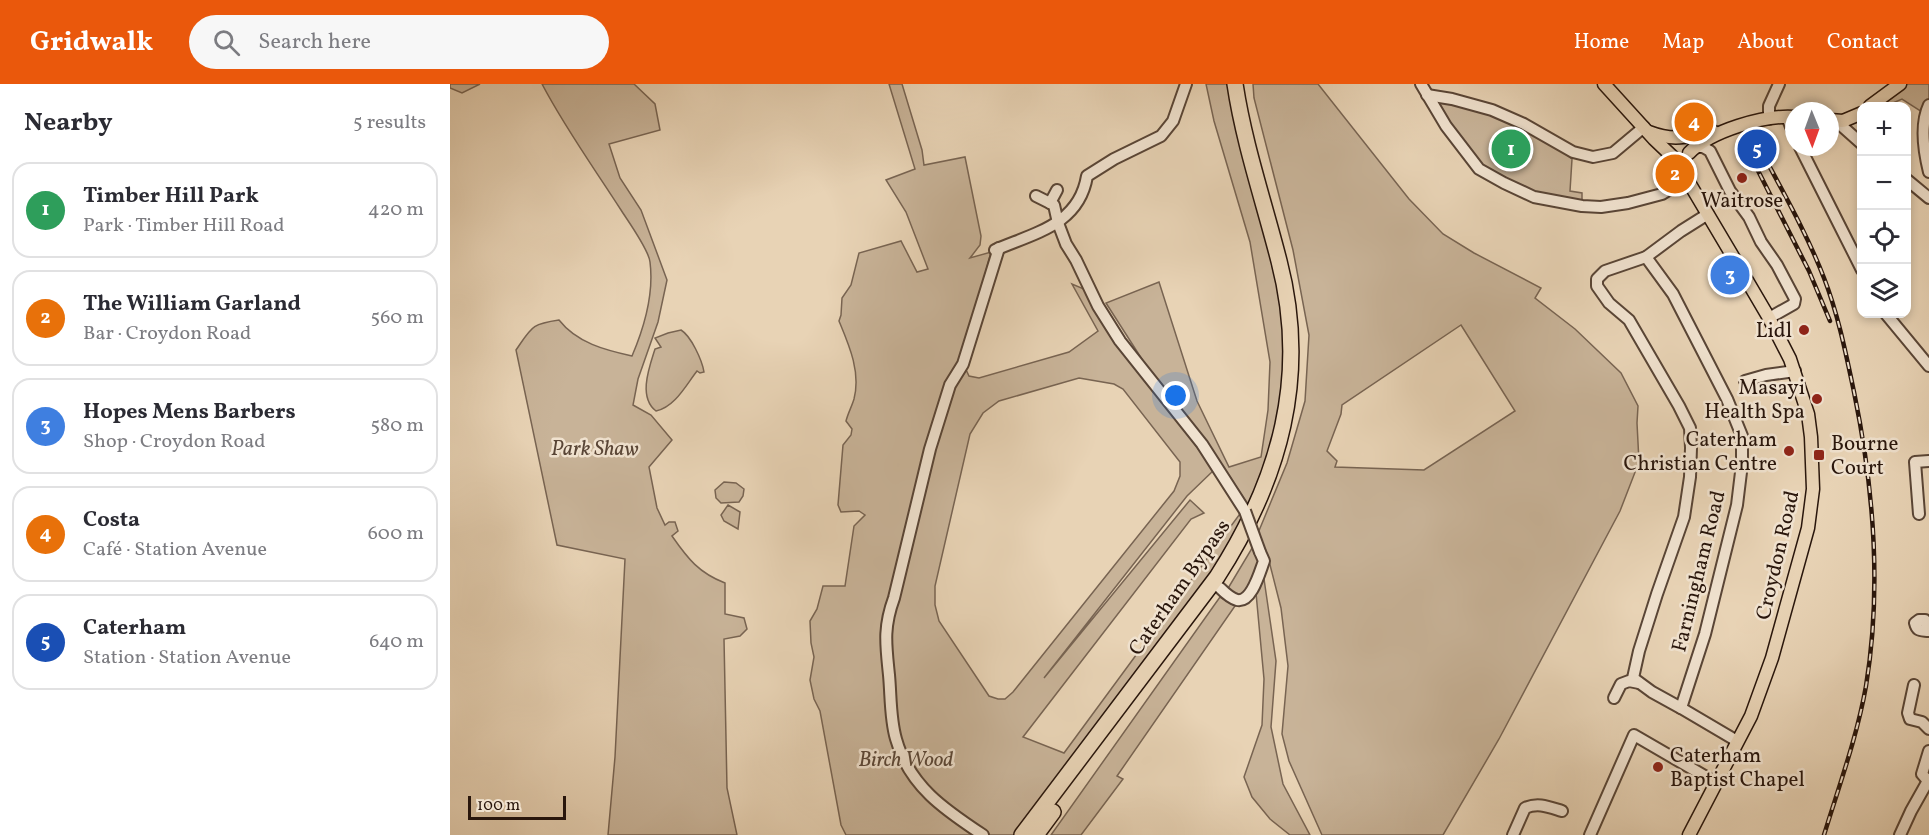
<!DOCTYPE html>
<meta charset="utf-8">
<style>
:root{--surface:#fff;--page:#f7f7f7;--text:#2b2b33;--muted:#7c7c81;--line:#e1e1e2;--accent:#ea580c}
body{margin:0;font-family:Vollkorn,serif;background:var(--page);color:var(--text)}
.controls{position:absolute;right:18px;top:18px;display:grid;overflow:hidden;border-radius:12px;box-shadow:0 3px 9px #0003}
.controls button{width:54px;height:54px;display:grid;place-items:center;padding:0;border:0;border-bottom:2px solid var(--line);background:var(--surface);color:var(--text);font:30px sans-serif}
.compass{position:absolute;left:1335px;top:18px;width:54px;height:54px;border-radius:50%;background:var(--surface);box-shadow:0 3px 9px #0003;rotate:179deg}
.scale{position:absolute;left:18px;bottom:15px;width:98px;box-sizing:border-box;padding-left:6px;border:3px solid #29160c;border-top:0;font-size:16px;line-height:21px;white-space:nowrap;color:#29160c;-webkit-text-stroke:4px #f0e2cf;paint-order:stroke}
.you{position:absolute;left:726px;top:312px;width:21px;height:21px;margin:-15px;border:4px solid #fff;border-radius:50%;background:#1a73e8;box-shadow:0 0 0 9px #1a73e833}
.badge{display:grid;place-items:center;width:39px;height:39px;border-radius:50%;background:var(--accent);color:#fff;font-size:20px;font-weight:700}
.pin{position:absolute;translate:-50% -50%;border:3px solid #fff;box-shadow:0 2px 6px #0006}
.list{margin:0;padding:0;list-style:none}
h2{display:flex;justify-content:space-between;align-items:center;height:78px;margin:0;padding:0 24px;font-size:26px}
h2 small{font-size:20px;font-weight:400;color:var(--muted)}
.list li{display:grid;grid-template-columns:39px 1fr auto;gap:18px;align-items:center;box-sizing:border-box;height:96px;margin:0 12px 12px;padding:0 12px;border:2px solid var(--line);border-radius:18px}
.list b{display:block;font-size:22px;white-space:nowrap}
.list p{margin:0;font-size:20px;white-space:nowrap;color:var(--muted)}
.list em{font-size:20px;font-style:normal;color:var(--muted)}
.icon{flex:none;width:33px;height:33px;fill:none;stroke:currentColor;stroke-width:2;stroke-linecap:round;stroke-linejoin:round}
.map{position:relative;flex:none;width:1479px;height:751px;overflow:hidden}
header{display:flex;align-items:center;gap:36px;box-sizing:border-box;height:84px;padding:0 30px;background:var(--accent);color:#fff}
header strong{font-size:28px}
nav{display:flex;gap:33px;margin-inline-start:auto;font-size:21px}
.search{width:420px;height:54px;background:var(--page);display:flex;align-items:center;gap:15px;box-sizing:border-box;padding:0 21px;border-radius:33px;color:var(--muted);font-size:22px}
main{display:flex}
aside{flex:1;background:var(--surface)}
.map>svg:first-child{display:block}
.green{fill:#c8b398;stroke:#786452;stroke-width:1.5;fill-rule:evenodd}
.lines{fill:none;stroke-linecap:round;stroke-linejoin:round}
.minor-casing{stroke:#594536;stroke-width:14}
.major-casing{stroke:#29160c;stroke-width:15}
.highway-casing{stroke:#29160c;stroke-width:18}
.minor{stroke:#f0e2cf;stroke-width:10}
.major{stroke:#e8d3b5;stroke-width:12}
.highway{stroke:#e8d3b5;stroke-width:15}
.rail-casing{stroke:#29160c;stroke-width:4.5}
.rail{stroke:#f0e2cf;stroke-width:2;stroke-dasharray:7;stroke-linecap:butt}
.minor-bridge-casing{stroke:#594536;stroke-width:14;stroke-linecap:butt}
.minor-bridge{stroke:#f0e2cf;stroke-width:10}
.poi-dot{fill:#8f2418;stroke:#f0e2cf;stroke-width:2}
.labels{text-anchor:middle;stroke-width:5;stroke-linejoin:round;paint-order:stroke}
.poi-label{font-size:21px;fill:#29160c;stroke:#f0e2cf;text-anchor:end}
.park-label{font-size:21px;font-style:italic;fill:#594536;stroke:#f0e2cf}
.street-label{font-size:21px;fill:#29160c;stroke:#f0e2cf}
</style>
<header>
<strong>Gridwalk</strong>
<div class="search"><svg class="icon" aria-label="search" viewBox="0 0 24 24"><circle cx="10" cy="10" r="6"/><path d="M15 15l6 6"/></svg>Search here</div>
<nav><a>Home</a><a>Map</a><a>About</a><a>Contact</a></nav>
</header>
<main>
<aside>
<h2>Nearby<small>5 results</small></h2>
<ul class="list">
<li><span class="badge" style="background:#2e9e5b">1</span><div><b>Timber Hill Park</b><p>Park · Timber Hill Road</p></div><em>420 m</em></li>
<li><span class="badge" style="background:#e8710a">2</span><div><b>The William Garland</b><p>Bar · Croydon Road</p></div><em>560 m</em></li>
<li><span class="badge" style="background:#3f7fe0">3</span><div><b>Hopes Mens Barbers</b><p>Shop · Croydon Road</p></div><em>580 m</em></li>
<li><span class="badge" style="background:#e8710a">4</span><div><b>Costa</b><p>Café · Station Avenue</p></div><em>600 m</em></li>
<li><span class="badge" style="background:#1a4fb4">5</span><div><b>Caterham</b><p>Station · Station Avenue</p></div><em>640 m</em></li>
</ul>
</aside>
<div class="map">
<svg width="1479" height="751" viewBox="0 0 1479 751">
<rect width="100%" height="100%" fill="#e8d3b5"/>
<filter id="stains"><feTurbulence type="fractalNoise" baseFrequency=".00333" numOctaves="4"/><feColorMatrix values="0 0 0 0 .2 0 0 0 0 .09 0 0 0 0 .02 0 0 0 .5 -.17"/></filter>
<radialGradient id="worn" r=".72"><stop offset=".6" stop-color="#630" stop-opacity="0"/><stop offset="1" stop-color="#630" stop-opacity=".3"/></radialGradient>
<g class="green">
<path d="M0 0H30L12 9 0 4Z"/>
<path d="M92 0H184L205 20 210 46 159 60 170 94 191 126 217 196 208 238 188 295 183 321 201 331 222 356 199 383 207 424 215 441 219 438H225L228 447 222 452C238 475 249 489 275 499V530L294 534 297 545 290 552 274 555 277 704 287 751H158L165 673 175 475 107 461 66 266C82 243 81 240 109 236 127 259 155 266 182 272 194 244 204 209 200 178 199 166 178 137 171 126 144 84 115 44 92 0Z"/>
<path d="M439 0H452L472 66 474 81 515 73 531 152 530 161 520 174 541 168 512 277 519 292 529 294 619 268 648 247 622 200 634 205 666 258 685 280 764 386 737 412 594 594 740 416 754 429 741 435 573 653 614 669 792 427 793 439 763 488 566 751H396L391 741 370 627 364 615 360 596 364 573 361 559 360 537 367 525 373 502H395L404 442 415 431 409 427 391 428 388 421 393 361 401 351 402 345 396 337C398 329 402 322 404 315 411 288 399 261 389 237L391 231 392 214 401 201 409 169 451 157 467 188 478 185 456 128 436 96 465 85ZM629 294 664 300 673 305 730 378V392L724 407 563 608 555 615H548L539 612 489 537 485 521V502L520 350 533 329 549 317Z"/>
<path d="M756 0H781L831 214 836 265 826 359 800 424 778 390 695 280 656 219 709 198 747 317 779 383 811 373 818 326 820 278 800 158 764 37Z"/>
<path d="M803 0H868L959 115 993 150 1024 169 1091 204 1085 214 1125 245 1171 289 1188 322 1187 339 1189 378 1170 427 1049 655 993 751H872L839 677 832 650 838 582 831 524 817 469 815 480 792 513 777 506 801 466 837 379 855 317 859 251 843 166 804 14ZM1011 241 1065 327 974 386 885 383 887 377 877 367 891 330 892 321Z"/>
<path d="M1456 0H1479V21L1475 30 1452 15 1436 22H1426Z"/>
<path d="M977 11 1062 38 1112 67 1122 75 1120 107 1132 109V122L1084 113 1029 85Z"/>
<path d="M231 246C241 252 252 276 254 288L250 289 247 287C236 301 225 323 206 327 188 313 199 284 205 265L211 263 205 254 218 249Z"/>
<path d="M274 398 286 399 294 405 293 412 289 418 271 419 266 414 265 406Z"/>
<path d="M278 421 290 428 288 445 274 437 271 431Z"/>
<path d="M814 495 826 577 821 643 833 700 860 751H840L820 735 802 713 794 693 812 641 814 595 806 509Z"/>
<path d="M770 513 785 522 667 692 673 695 631 751H601Z"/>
</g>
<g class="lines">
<g class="minor-casing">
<g id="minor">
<path d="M971 0 996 42 1029 85 1054 99 1084 113 1132 122 1151 123 1178 119 1212 110 1236 95"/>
<path d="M977 11 1002 15 1042 26 1074 40 1123 68 1143 73 1163 69 1194 43"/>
<path d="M1479 21C1470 40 1474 68 1479 88"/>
<path d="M1337 33 1344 50"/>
<path d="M1319 35V22L1329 0"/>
<path d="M1385 36 1412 60"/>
<path d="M1245 63H1253L1260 67 1280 107 1299 133 1311 158 1327 181 1345 215 1344 220 1319 234"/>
<path d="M1350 63 1412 186"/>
<path d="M1456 95 1479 114"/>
<path d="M586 112 604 121 608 139 616 160 626 176 648 222 670 257 752 360 795 427"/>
<path d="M600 119 607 106"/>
<path d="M545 166C584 149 629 141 637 92L664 75 711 52 723 37 736 0"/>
<path d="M1196 173 1223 210 1277 315 1292 352V380L1287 421 1255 550 1231 624 1287 657"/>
<path d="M1436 230 1479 282"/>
<path d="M1295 297 1316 291 1345 287"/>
<path d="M1469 430 1465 378 1479 377"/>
<path d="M770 504C774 508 780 514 787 516 802 519 810 487 814 477L810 468"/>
<path d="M1476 547 1477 542 1475 536H1469L1465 539C1467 548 1471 546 1479 547"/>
<path d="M1464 601 1458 629 1460 635 1472 638 1479 645"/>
<path d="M1164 614 1171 600 1179 597 1189 599"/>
<path d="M1231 624 1202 608 1183 594 1189 567 1207 510 1234 433 1240 393 1241 364 1240 344 1229 322 1179 236 1159 219 1147 202V195L1155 187 1196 173 1231 147 1258 130"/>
<path d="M1478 697 1472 690 1479 667"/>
<path d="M533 751C495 726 459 702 446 655 440 635 441 612 439 591 436 561 433 544 444 514L480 365 500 301 513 280 549 164"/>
<path d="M1063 751 1075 724C1088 718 1099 723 1112 727"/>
<path d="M1140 751 1184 651 1265 698"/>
<path d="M1450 751 1461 727 1479 695"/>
</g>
</g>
<g class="major-casing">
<g id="major">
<path d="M1154 0 1204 55 1225 75 1282 171 1319 234 1340 275 1358 330 1361 353 1363 405 1358 444 1322 574 1301 632 1239 751"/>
<path d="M1420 22 1450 0"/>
<path d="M1380 36 1393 37 1412 29"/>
<path d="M1199 48C1225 58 1238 52 1264 48"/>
<path d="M1239 69C1260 47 1314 31 1344 33"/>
</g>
</g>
<g class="highway-casing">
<g id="highway">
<path d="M572 751 767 493C830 395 859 292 829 177 814 118 794 60 785 0"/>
<path d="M586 751 603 728"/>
</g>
</g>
<use href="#minor" class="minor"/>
<use href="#major" class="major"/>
<use href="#highway" class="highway"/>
<g class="rail-casing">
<g id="rail">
<path d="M1307 59C1330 103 1356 147 1374 194 1388 230 1396 270 1404 308 1424 405 1432 504 1416 602 1407 653 1389 702 1374 751"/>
<path d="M1297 65 1359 187 1380 237"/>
</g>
</g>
<use href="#rail" class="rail"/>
<g class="minor-bridge-casing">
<path id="minor-bridge" d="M795 427 810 468"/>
</g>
<use href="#minor-bridge" class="minor-bridge"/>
</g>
<g class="poi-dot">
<circle cx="1292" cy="94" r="6"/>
<circle cx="1354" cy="246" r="6"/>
<circle cx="1367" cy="315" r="6"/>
<circle cx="1339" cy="367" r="6"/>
<rect x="1363" y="365" width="12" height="12" rx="3"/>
<circle cx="1208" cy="683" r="6"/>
</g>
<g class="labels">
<g class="poi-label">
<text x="1292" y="123" text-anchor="middle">Waitrose</text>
<text x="1342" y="253">Lidl</text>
<text x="1355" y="310">Masayi<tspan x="1355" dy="24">Health Spa</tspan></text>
<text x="1327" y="362">Caterham<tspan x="1327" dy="24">Christian Centre</tspan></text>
<text x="1381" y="366" text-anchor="start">Bourne<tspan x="1381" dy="24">Court</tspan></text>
<text x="1220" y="678" text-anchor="start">Caterham<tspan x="1220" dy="24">Baptist Chapel</tspan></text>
</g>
<g class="park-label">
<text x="145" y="371">Park Shaw</text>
<text x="456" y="682">Birch Wood</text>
</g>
<g class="street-label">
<text transform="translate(1327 471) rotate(-77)" y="7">Croydon Road</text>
<text transform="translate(1248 487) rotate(-76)" y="7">Farningham Road</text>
<text transform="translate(729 503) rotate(-55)" y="7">Caterham Bypass</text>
</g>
</g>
<rect width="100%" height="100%" filter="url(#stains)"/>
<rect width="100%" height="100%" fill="url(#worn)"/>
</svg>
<div class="controls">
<button>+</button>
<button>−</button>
<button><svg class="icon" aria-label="locate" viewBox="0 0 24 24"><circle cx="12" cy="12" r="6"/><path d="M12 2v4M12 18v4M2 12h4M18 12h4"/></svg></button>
<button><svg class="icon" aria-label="layers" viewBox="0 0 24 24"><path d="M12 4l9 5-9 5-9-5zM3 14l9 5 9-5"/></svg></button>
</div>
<svg class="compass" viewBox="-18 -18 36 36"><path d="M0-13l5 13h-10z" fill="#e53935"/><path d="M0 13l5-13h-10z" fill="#7c7c81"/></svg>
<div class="scale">100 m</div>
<div class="you"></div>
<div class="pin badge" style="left:1061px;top:65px;background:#2e9e5b">1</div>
<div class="pin badge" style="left:1225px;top:90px;background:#e8710a">2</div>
<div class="pin badge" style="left:1280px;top:191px;background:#3f7fe0">3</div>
<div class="pin badge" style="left:1244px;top:38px;background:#e8710a">4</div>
<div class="pin badge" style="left:1307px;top:65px;background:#1a4fb4">5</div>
</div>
</main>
